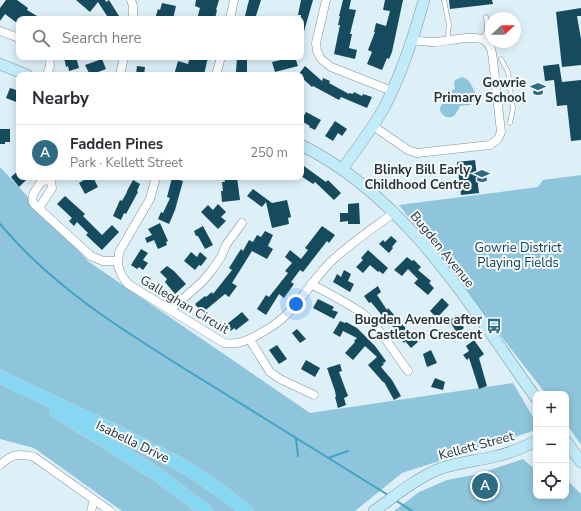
<!DOCTYPE html>
<meta charset="utf-8">
<style>
:root{--surface:#fff;--page:#f2f2f3;--text:#2b2b33;--muted:#7c7c81;--line:#e1e1e2;--accent:#2f6c83}
body{margin:0;font-family:"Nunito Sans",sans-serif;background:var(--page);color:var(--text)}
.controls{position:absolute;right:12px;bottom:12px;display:grid;overflow:hidden;border-radius:8px;box-shadow:0 2px 10px #0003}
.controls button{width:36px;height:36px;display:grid;place-items:center;padding:0;border:0;border-bottom:1px solid var(--line);background:var(--surface);color:var(--text);font:20px sans-serif}
.compass{position:absolute;left:485px;top:12px;width:36px;height:36px;border-radius:50%;background:var(--surface);box-shadow:0 2px 10px #0003;rotate:68deg}
.you{position:absolute;left:296px;top:304px;width:14px;height:14px;margin:-10px;border:3px solid #fff;border-radius:50%;background:#1a73e8;box-shadow:0 0 0 6px #1a73e833}
.badge{display:grid;place-items:center;width:26px;height:26px;border-radius:50%;background:var(--accent);color:#fff;font-size:13px;font-weight:700}
.pin{position:absolute;translate:-50% -50%;border:2px solid #fff;box-shadow:0 1px 4px #0006}
.list{margin:0;padding:0;list-style:none}
h2{display:flex;justify-content:space-between;align-items:center;height:52px;margin:0;padding:0 16px;font-size:17px}
h2 small{font-size:13px;font-weight:400;color:var(--muted)}
.list li{display:grid;grid-template-columns:26px 1fr auto;gap:12px;align-items:center;box-sizing:border-box;height:56px;padding:0 16px;border-top:1px solid var(--line)}
.list b{display:block;font-size:15px;white-space:nowrap}
.list p{margin:0;font-size:13px;white-space:nowrap;color:var(--muted)}
.list em{font-size:13px;font-style:normal;color:var(--muted)}
.icon{flex:none;width:22px;height:22px;fill:none;stroke:currentColor;stroke-width:2;stroke-linecap:round;stroke-linejoin:round}
.map{position:relative;flex:none;width:581px;height:511px;overflow:hidden}
.search{position:absolute;background:var(--surface);box-shadow:0 2px 10px #0003;left:16px;top:16px;width:288px;height:44px;display:flex;align-items:center;gap:10px;box-sizing:border-box;padding:0 14px;border-radius:8px;color:var(--muted);font-size:15px}
.panel{position:absolute;background:var(--surface);box-shadow:0 2px 10px #0003;left:16px;top:72px;width:288px;height:108px;border-radius:8px}
.map>svg:first-child{display:block}
.green{fill:#8fc5dc}
.lines{fill:none;stroke-linecap:round;stroke-linejoin:round}
.stream{stroke:#3fa3c6;stroke-width:2}
.building{fill:#154b5d}
.lane-casing{stroke:#81939a;stroke-width:5}
.street-casing{stroke:#81939a;stroke-width:9}
.secondary-casing{stroke:#81939a;stroke-width:12}
.primary-casing{stroke:#cccecf;stroke-width:14}
.lane{stroke:#fff;stroke-width:4}
.street{stroke:#fff;stroke-width:8}
.secondary{stroke:#c2ebf9;stroke-width:11}
.primary{stroke:#86d7f2;stroke-width:13}
.labels{text-anchor:middle;stroke-width:4;stroke-linejoin:round;paint-order:stroke}
.poi-label{font-size:13px;font-weight:bold;fill:#2b3235;stroke:#f3fbfe;text-anchor:end}
.park-label{font-size:13px;fill:#113d4d;stroke:#f3fbfe}
.street-label{font-size:13px;fill:#2b3235;stroke:#f3fbfe}
</style>
<div class="map">
<svg width="581" height="511" viewBox="0 0 581 511">
<rect width="100%" height="100%" fill="#ddf0f8"/>
<g class="green">
<path d="M462 77C470 79 471 85 475 92V101L470 105 460 106C456 113 455 119 446 117 435 109 442 105 446 98 449 93 450 91 455 89L454 83 455 80Z"/>
<path d="M0 167 89 262 310 413 513 383 536 422V430L402 473 355 511H122L34 448 0 439Z"/>
<path d="M581 175V445L566 423V394H546L399 205 538 187 543 180Z"/>
<path d="M523 459 532 467 536 466V496H566V479L581 494V511H394L419 492 447 480 478 474Z"/>
</g>
<g class="lines">
<g class="stream">
<path d="M0 224C56 291 132 336 206 382 266 419 327 457 388 495"/>
<path d="M296 438 298 456"/>
<path d="M328 458 348 451"/>
<path d="M395 500 412 511"/>
</g>
</g>
<g class="building">
<path d="M6 0H17L28 8 27 10 42 19H19L17 23 5 14 0 21V8Z"/>
<path d="M76 0H105L106 2 109 0 119 16 114 19H109L98 2 90 12Z"/>
<path d="M196 0H219L216 10H217L215 19H197L200 8 195 6Z"/>
<path d="M249 0H261L255 19H246L247 17 245 16Z"/>
<path d="M301 0H313L303 35H301V15H298Z"/>
<path d="M343 0H351L349 9 356 10 350 34H352L349 48 357 50 355 59 334 54 340 25H338L340 16H339Z"/>
<path d="M385 0H403L392 52 389 59 387 58 382 70 367 64 372 52 368 50 375 32H374L376 23 386 26 390 11 383 10Z"/>
<path d="M449 0H492L493 4 450 9Z"/>
<path d="M162 3 176 6 173 19H155L158 9 160 10Z"/>
<path d="M581 8V16H577L581 39V65L562 67 556 12Z"/>
<path d="M64 57H76L79 68 69 71 68 66 66 67Z"/>
<path d="M190 57H208L204 75H174L178 61 188 64Z"/>
<path d="M237 57H247V72H236Z"/>
<path d="M284 57H295L298 66 275 72 272 62 285 59Z"/>
<path d="M102 59 106 69 90 75 85 65Z"/>
<path d="M559 64 562 82 581 80V140L571 141 567 105 557 106 554 80 545 81 543 66Z"/>
<path d="M137 66 145 67 144 75H136Z"/>
<path d="M305 66 322 81 323 78 330 81 329 83 349 94V93L353 94 354 92 362 96 363 94 372 97 367 108 341 97 339 100 313 86 312 87 301 77V75H298Z"/>
<path d="M10 88 19 91V103L6 98Z"/>
<path d="M306 112 321 120 315 130 309 127 310 126 301 121Z"/>
<path d="M335 121 347 129 342 136 338 133 333 141 325 136Z"/>
<path d="M0 129H10V142H5V144H0Z"/>
<path d="M475 160 479 193 461 195 457 162Z"/>
<path d="M301 164 326 182 328 180 341 193 334 200 315 182 313 184 301 176Z"/>
<path d="M19 170V177H29L19 187 11 177Z"/>
<path d="M83 177H93L98 187 85 194 79 183 84 180Z"/>
<path d="M224 177H237L240 200 222 202 221 191H223L222 182H225Z"/>
<path d="M172 178 183 181 175 210 169 224 158 219 161 212 163 213 170 198 167 197Z"/>
<path d="M133 180 140 184 137 191 138 192 126 214 124 213 121 220 113 216 120 200 122 201 127 192V191Z"/>
<path d="M253 189 272 203 287 200 291 217 288 218 289 224 272 228 266 202 262 207 247 196Z"/>
<path d="M65 196 85 214 83 216 102 235 112 225 119 232 102 250 86 235 88 233 77 222 74 226 69 221 72 218 57 204Z"/>
<path d="M359 203 360 224H348V221L340 222V213H348V204Z"/>
<path d="M218 204 226 212 221 217 226 221 218 229 201 212 208 205 213 210Z"/>
<path d="M160 223 168 241 166 242 167 245 158 249 154 240 147 243 145 238 152 235 148 229Z"/>
<path d="M203 226 213 245 205 249 198 236H196L194 231Z"/>
<path d="M322 226 335 235 329 243 327 241 303 272 300 270 291 282 294 284 284 298 279 294 266 315 257 309 266 295 269 297 288 273 285 271 292 263 285 257 290 250 301 259 308 250 305 248Z"/>
<path d="M265 231 273 235 268 246 273 249 267 259 252 251 232 283 237 286 229 297 225 294 202 313 195 304 205 296 206 297 212 292 213 294 232 270 229 268 241 249 243 251 249 240 253 242 257 235 261 237Z"/>
<path d="M391 236 397 241 392 247 393 248 389 253 379 244 383 240 385 242Z"/>
<path d="M141 249 148 253 143 260 148 263 143 270 139 267 137 269 131 265Z"/>
<path d="M368 250 388 268 383 274 379 271 378 272 370 265 363 273 356 267 363 260 361 258Z"/>
<path d="M191 252 197 257 200 252 207 258 201 266 199 265 195 270 184 261Z"/>
<path d="M407 257 412 261 414 260 421 267 418 270 431 281 429 283 434 288 428 295 414 283 418 279 408 269 402 276 394 270Z"/>
<path d="M167 266 174 271 186 284 175 294 165 282 167 279 160 272Z"/>
<path d="M344 270 351 274 348 281 354 284 350 292 333 282 337 274 341 277Z"/>
<path d="M378 286 381 292 377 295 387 310 388 308 418 342 411 348 405 341 404 343 398 336 400 335 390 323 389 324 371 302 369 303 364 296Z"/>
<path d="M442 298 449 305 437 318 430 311Z"/>
<path d="M318 299 334 307 332 310 338 312 334 319 313 308Z"/>
<path d="M242 312 249 320 236 330 234 328 231 331 226 325Z"/>
<path d="M456 315 464 328 457 333 449 320Z"/>
<path d="M340 321 345 323 346 322 357 328 375 346 386 361 384 363 382 362 384 364 381 367 392 380 401 396 394 400 384 382H383L368 365 377 357 365 346 353 360 345 353 355 342 354 341 357 338 343 331 340 337 333 333Z"/>
<path d="M297 329 306 339 300 343 292 333Z"/>
<path d="M474 340 484 354 479 358 487 386 479 389 469 358 467 360 463 355 469 351 466 346Z"/>
<path d="M277 345 287 359 279 364 269 350Z"/>
<path d="M431 350 437 363 427 367 423 354Z"/>
<path d="M306 360 320 368 315 377 301 369Z"/>
<path d="M340 364 342 371 339 372 348 396 344 398 346 405 338 408 335 397H336L335 391 327 368Z"/>
<path d="M435 378 445 382 443 390 431 387Z"/>
</g>
<g class="lines">
<g class="lane-casing">
<g id="lane">
<path d="M444 0 449 25 448 32 449 40"/>
<path d="M483 39 487 30 486 17"/>
<path d="M501 59 508 72 513 109 510 123"/>
</g>
</g>
<g class="street-casing">
<g id="street">
<path d="M131 0 133 6V19"/>
<path d="M326 0 316 43 317 51 321 59 331 67 392 91"/>
<path d="M230 19 234 0"/>
<path d="M0 31 19 38"/>
<path d="M47 75 50 66 49 57"/>
<path d="M120 75 124 57"/>
<path d="M216 75 221 57"/>
<path d="M373 126 408 150 417 153 490 145 498 139 501 132 493 60C492 52 491 44 484 40 473 34 446 42 434 42 426 42 419 41 411 40"/>
<path d="M156 177 150 199 119 252 118 266 122 276 128 284 224 343C239 345 249 340 261 333 270 328 279 322 286 315 305 297 316 274 336 257 354 241 375 227 395 212"/>
<path d="M39 208 52 188 51 182 47 180 41 182C37 189 29 196 34 204L91 256 103 261H118"/>
<path d="M311 284C328 293 346 302 362 313 380 327 394 353 408 371"/>
<path d="M170 310 202 282 212 270 221 257 226 245 242 223"/>
<path d="M250 340 270 372 280 379 314 395"/>
<path d="M0 465C12 454 18 453 34 457L110 511"/>
<path d="M91 511 94 500"/>
</g>
</g>
<g class="secondary-casing">
<g id="secondary">
<path d="M0 64 27 75"/>
<path d="M301 145C408 198 469 305 536 398"/>
<path d="M342 169C357 149 373 128 385 106 402 73 414 36 424 0"/>
<path d="M566 441 581 462"/>
<path d="M374 511C395 496 415 479 439 469 456 463 474 461 493 457 508 454 522 448 536 441"/>
</g>
</g>
<g class="primary-casing">
<g id="primary">
<path d="M0 376 19 387"/>
<path d="M13 383 115 431 187 468 218 489 247 511"/>
<path d="M56 411 155 473 206 511"/>
</g>
</g>
<use href="#lane" class="lane"/>
<use href="#street" class="street"/>
<use href="#secondary" class="secondary"/>
<use href="#primary" class="primary"/>
</g>
<defs>
<g id="school-bare" transform="scale(1.2)"><path d="M0-5L7-2L0 1L-7-2ZM-4 1L0 2.5L4 1V4Q0 6-4 4Z" fill="#2f6c83" stroke="#f3fbfe" stroke-width="2.5" paint-order="stroke"/></g>
<g id="bus-bare" transform="scale(1.2)"><path d="M-5-6H5V4H4V6H2V4H-2V6H-4V4H-5ZM-3.5-4V0h7V-4ZM-3.5 1.2v1.5H-2V1.2ZM2 1.2v1.5H3.5V1.2Z" fill="#2f6c83" stroke="#f3fbfe" stroke-width="2.5" paint-order="stroke"/></g>
</defs>
<g fill-rule="evenodd">
<use href="#school-bare" x="538" y="89"/>
<use href="#school-bare" x="482" y="176"/>
<use href="#bus-bare" x="494" y="326"/>
</g>
<g class="labels">
<g class="poi-label">
<text x="526" y="87">Gowrie<tspan x="526" dy="15">Primary School</tspan></text>
<text x="470" y="174">Blinky Bill Early<tspan x="470" dy="15">Childhood Centre</tspan></text>
<text x="482" y="324">Bugden Avenue after<tspan x="482" dy="15">Castleton Crescent</tspan></text>
</g>
<g class="park-label">
<text x="518" y="252">Gowrie District<tspan x="518" dy="15">Playing Fields</tspan></text>
</g>
<g class="street-label">
<text transform="translate(443 249) rotate(51)" y="5">Bugden Avenue</text>
<text transform="translate(185 304) rotate(31)" y="5">Galleghan Circuit</text>
<text transform="translate(133 441) rotate(26)" y="5">Isabella Drive</text>
<text transform="translate(476 445) rotate(-15)" y="5">Kellett Street</text>
</g>
</g>
</svg>
<div class="controls">
<button>+</button>
<button>−</button>
<button><svg class="icon" aria-label="locate" viewBox="0 0 24 24"><circle cx="12" cy="12" r="6"/><path d="M12 2v4M12 18v4M2 12h4M18 12h4"/></svg></button>
</div>
<svg class="compass" viewBox="-18 -18 36 36"><path d="M0-13l5 13h-10z" fill="#e53935"/><path d="M0 13l5-13h-10z" fill="#7c7c81"/></svg>
<div class="you"></div>
<div class="pin badge" style="left:485px;top:486px">A</div>
<div class="search"><svg class="icon" aria-label="search" viewBox="0 0 24 24"><circle cx="10" cy="10" r="6"/><path d="M15 15l6 6"/></svg>Search here</div>
<section class="panel">
<h2>Nearby<small></small></h2>
<ul class="list">
<li><span class="badge">A</span><div><b>Fadden Pines</b><p>Park · Kellett Street</p></div><em>250 m</em></li>
</ul>
</section>
</div>
